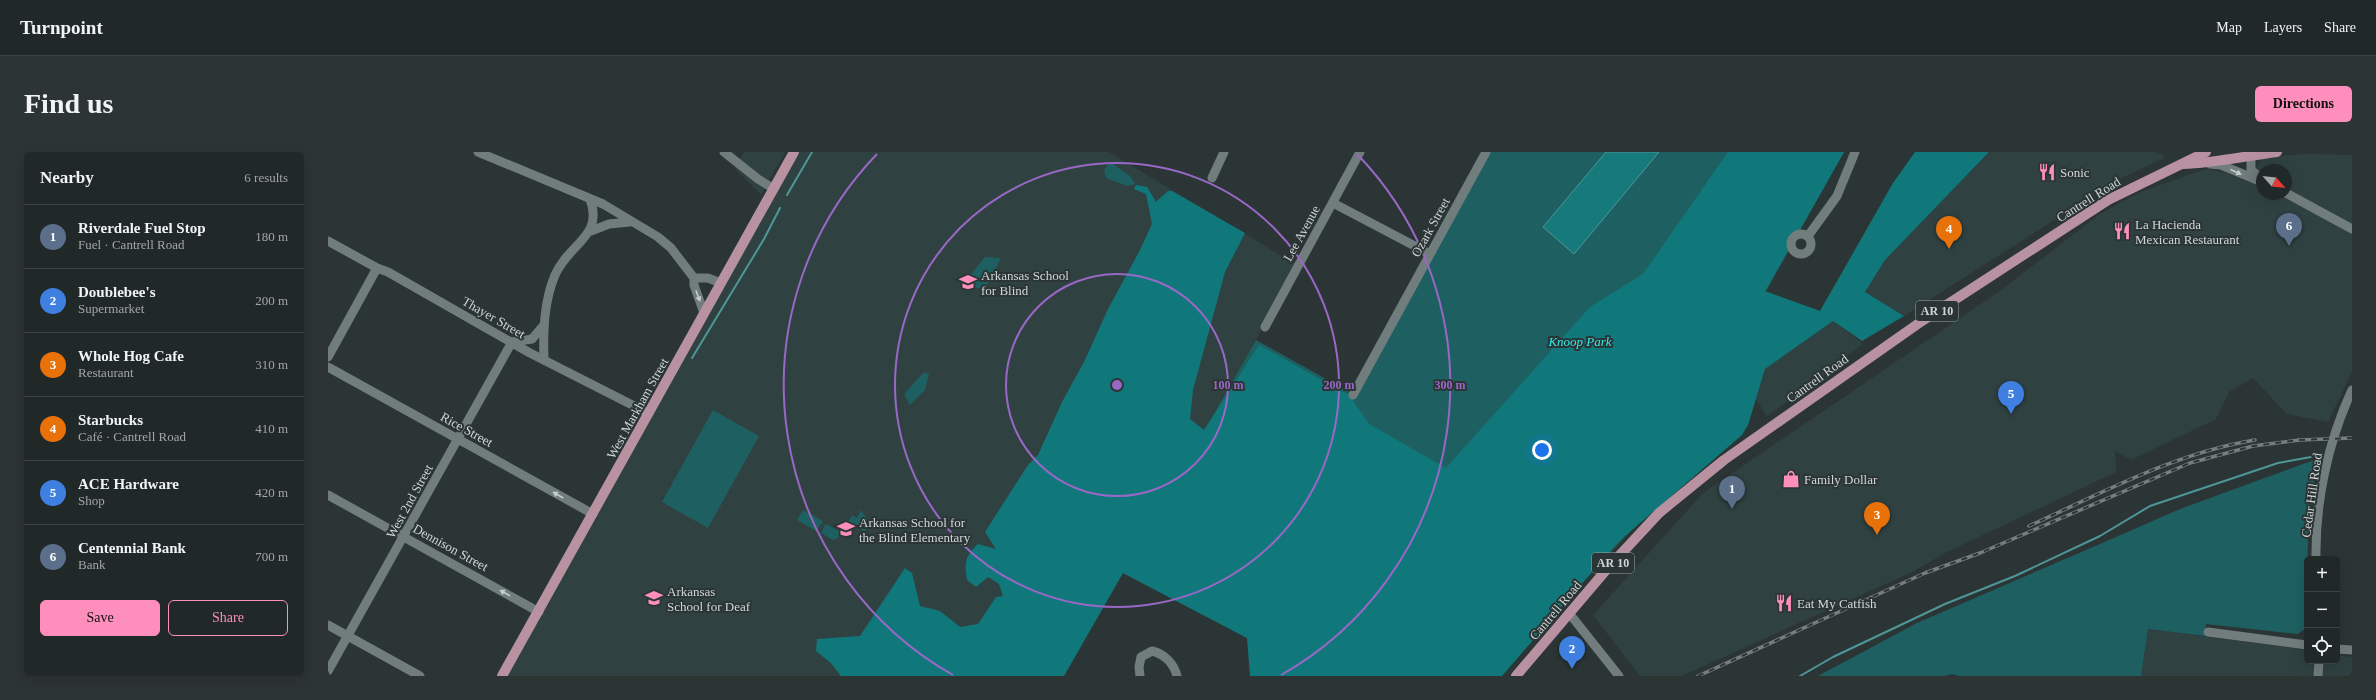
<!DOCTYPE html>
<meta charset="utf-8">
<style>
:root{--surface:#212828;--page:#2d3434;--text:#f1f3f6;--muted:#a2a6a8;--line:#3e4445;--accent:#fe8ebb}
body{margin:0;font-family:Georgia,serif;background:var(--page);color:var(--text)}
.controls{position:absolute;right:12px;bottom:12px;display:grid;overflow:hidden;border-radius:6px;box-shadow:0 4px 16px #0002}
.controls button{width:36px;height:36px;display:grid;place-items:center;padding:0;border:0;border-bottom:1px solid var(--line);background:var(--surface);color:var(--text);font:20px sans-serif}
.compass{position:absolute;left:1928px;top:12px;width:36px;height:36px;border-radius:50%;background:var(--surface);box-shadow:0 4px 16px #0002;rotate:117deg}
.you{position:absolute;left:1214px;top:298px;width:14px;height:14px;margin:-10px;border:3px solid #fff;border-radius:50%;background:#1a73e8;box-shadow:0 0 0 6px #1a73e833}
.badge{display:grid;place-items:center;width:26px;height:26px;border-radius:50%;background:var(--accent);color:#fff;font-size:13px;font-weight:700}
.pin{position:absolute;translate:-50% -33px;filter:drop-shadow(0 1px 2px #0008)}
.pin::after{content:'';position:absolute;top:21px;width:14px;height:12px;background:inherit;clip-path:polygon(0 0,100% 0,50% 100%)}
.list{margin:0;padding:0;list-style:none}
h2{display:flex;justify-content:space-between;align-items:center;height:52px;margin:0;padding:0 16px;font-size:17px}
h2 small{font-size:13px;font-weight:400;color:var(--muted)}
.list li{display:grid;grid-template-columns:26px 1fr auto;gap:12px;align-items:center;box-sizing:border-box;height:64px;padding:0 16px;border-top:1px solid var(--line)}
.list b{display:block;font-size:15px;white-space:nowrap}
.list p{margin:0;font-size:13px;white-space:nowrap;color:var(--muted)}
.list em{font-size:13px;font-style:normal;color:var(--muted)}
.actions{display:flex;gap:8px;padding:12px 16px}
.actions a{flex:1;padding:9px 0;border:1px solid var(--accent);border-radius:6px;text-align:center;font-size:14px;color:var(--accent)}
.actions .main{background:var(--accent);color:#111}
.icon{flex:none;width:22px;height:22px;fill:none;stroke:currentColor;stroke-width:2;stroke-linecap:round;stroke-linejoin:round}
.map{position:relative;flex:none;width:2024px;height:524px;overflow:hidden;border-radius:6px}
header{display:flex;align-items:center;gap:24px;box-sizing:border-box;height:56px;padding:0 20px;background:var(--surface);border-bottom:1px solid var(--line)}
header strong{font-size:19px}
nav{display:flex;gap:22px;margin-inline-start:auto;font-size:14px}
.intro{display:flex;align-items:center;justify-content:space-between;box-sizing:border-box;height:96px;padding:0 24px}
h1{margin:0;font-size:28px}
.button{padding:10px 18px;border-radius:6px;background:var(--accent);color:#111;font-size:14px;font-weight:700}
main{display:flex;gap:24px;padding:0 24px}
aside{flex:1;background:var(--surface);border-radius:6px;box-shadow:0 4px 16px #0002}
.map>svg:first-child{display:block}
.built{fill:#304141;fill-rule:evenodd}
.green{fill:#1e6061}
.forest{fill:#10787a}
.water{fill:#167a7c;stroke:#4e9697}
.lines{fill:none;stroke-linecap:round;stroke-linejoin:round}
.stream{stroke:#4e9697;stroke-width:2}
.minor{stroke:#717c7c;stroke-width:9}
.major{stroke:#b892a1;stroke-width:10}
.rail-casing{stroke:#777e7e;stroke-width:3.5}
.rail{stroke:#2c3535;stroke-width:2;stroke-dasharray:6;stroke-linecap:butt}
.oneway{fill:#c6cdcd}
.ring{fill:none;stroke:#9968c7;stroke-width:2}
.labels{text-anchor:middle;stroke-width:4;stroke-linejoin:round;paint-order:stroke}
.shield{fill:#2c3535;stroke:#9fa6a6;stroke-width:1}
.shield-label{font-size:12px;font-weight:bold;fill:#d0d6d6}
.poi-label{font-size:13px;fill:#d0d6d6;stroke:#2c3535;text-anchor:start}
.street-label{font-size:13px;fill:#d0d6d6;stroke:#2c3535}
.park-label{font-size:13px;font-style:italic;fill:#35eaed;stroke:#2c3535}
.centre{fill:#9968c7;stroke:#2c3535;stroke-width:2}
.ring-label{font-size:12px;text-anchor:middle;font-weight:bold;fill:#9968c7;stroke:#2c3535;stroke-width:4;stroke-linejoin:round;paint-order:stroke}
</style>
<header>
<strong>Turnpoint</strong>
<nav><a>Map</a><a>Layers</a><a>Share</a></nav>
</header>
<div class="intro"><h1>Find us</h1><a class="button">Directions</a></div>
<main>
<aside>
<h2>Nearby<small>6 results</small></h2>
<ul class="list">
<li><span class="badge" style="background:#5c6f8a">1</span><div><b>Riverdale Fuel Stop</b><p>Fuel · Cantrell Road</p></div><em>180 m</em></li>
<li><span class="badge" style="background:#3f7fe0">2</span><div><b>Doublebee's</b><p>Supermarket</p></div><em>200 m</em></li>
<li><span class="badge" style="background:#e8710a">3</span><div><b>Whole Hog Cafe</b><p>Restaurant</p></div><em>310 m</em></li>
<li><span class="badge" style="background:#e8710a">4</span><div><b>Starbucks</b><p>Café · Cantrell Road</p></div><em>410 m</em></li>
<li><span class="badge" style="background:#3f7fe0">5</span><div><b>ACE Hardware</b><p>Shop</p></div><em>420 m</em></li>
<li><span class="badge" style="background:#5c6f8a">6</span><div><b>Centennial Bank</b><p>Bank</p></div><em>700 m</em></li>
</ul>
<div class="actions"><a class="main">Save</a><a>Share</a></div>
</aside>
<div class="map">
<svg width="2024" height="524" viewBox="0 0 2024 524">
<rect width="100%" height="100%" fill="#2c3535"/>
<g class="built">
<path d="M416 0H457L433 43 406 16Z"/>
<path d="M466 0H781L970 114 736 524H174Z"/>
<path d="M1661 0H1828L1835 3 1836 6 1789 28 1576 164 1537 140 1557 108Z"/>
<path d="M1981 2 2024 3V220L2000 270 1959 262 1925 226 1901 240 1888 267 1803 308 1787 299 1788 320 1619 400 1586 419 1354 524H1312L1265 463 1375 341 1669 141 1772 62 1810 41 1866 21 1879 17 1898 21 1920 30 1934 5ZM1934 18H1958V42H1934Z"/>
<path d="M1505 169 1535 192 1512 208 1501 221 1439 264 1428 247 1437 217Z"/>
<path d="M1820 477 1979 498V509H2009V503L2024 505V524H1813Z"/>
</g>
<g class="green">
<path d="M1156 0H1516L1306 375 1233 454 919 486 795 421 928 188 1025 242Z"/>
<path d="M782 10 802 24 807 32 799 34 778 26 776 18Z"/>
<path d="M657 105 673 106 657 137 641 135 637 130Z"/>
<path d="M596 220 601 222 597 238 582 253 576 242Z"/>
<path d="M385 258 431 284 380 376 334 350Z"/>
<path d="M1989 307 1980 373 1979 475 1970 482 1878 472 1877 484 1820 477 1813 524H1631L1624 522 1616 524H1490L1589 471 1802 379 1852 357Z"/>
<path d="M475 358 495 369 488 379 469 368Z"/>
<path d="M533 358 542 371 537 380 520 371 524 363 529 366Z"/>
<path d="M498 372 513 380 510 386 505 388 493 381Z"/>
</g>
<path class="forest" d="M1400 0H1516L1437 139 1492 159 1565 31 1587 0H1661L1557 108 1537 140 1576 164 1534 189 1505 169 1437 217 1420 273 1414 283 1289 391 1174 524H922L919 486 795 421 736 524H513L503 511 488 499 489 487 532 484 577 416 584 421 592 454 612 459 632 475 650 472 668 445 675 444 671 432 660 425 648 435 639 428C636 411 637 404 650 392L668 397 657 380 700 313 710 303 734 250 756 210 780 157 812 98 824 72 818 42 806 37 808 33 819 35 828 50 840 39H844L917 81 897 120 865 238 862 267 876 278 931 193 1021 243 1041 272 1118 316 1262 155 1315 122Z"/>
<path class="water" d="M1278 0H1331L1246 102 1215 75Z"/>
<g class="lines">
<g class="stream">
<path d="M459 43 484 0"/>
<path d="M364 206 436 87 452 56"/>
<path d="M1472 524 1505 505 1617 452 1687 424 1772 384 1822 354 1950 311 1983 305"/>
</g>
<g class="minor">
<path d="M150 0 275 52 330 85 343 96 366 126V133L376 161"/>
<path d="M396 0 430 27 446 37"/>
<path d="M1923 3V18L1934 27"/>
<path d="M1882 12 1893 13 1934 30"/>
<path d="M884 26 896 0"/>
<path d="M1958 41 2024 77"/>
<path d="M1005 51 1102 102"/>
<path d="M263 79 281 72 302 70"/>
<circle cx="1473" cy="92" r="10"/>
<path d="M1480 84 1509 44 1527 0"/>
<path d="M0 89 49 116 60 120 202 201 320 261"/>
<path d="M366 126H380L393 131"/>
<path d="M937 175 1032 0"/>
<path d="M0 205 49 116"/>
<path d="M216 208C215 179 216 149 227 123 241 91 276 85 262 47"/>
<path d="M0 215 265 362"/>
<path d="M1025 243 1158 0"/>
<path d="M0 343 211 460"/>
<path d="M1988 407C1987 350 2000 290 2024 238"/>
<path d="M1241 461 1291 524"/>
<path d="M0 473 92 524"/>
<path d="M1880 480 1979 493"/>
<path d="M2009 497 2024 498"/>
<path d="M0 519 184 190 204 187 216 173"/>
<path d="M812 524 811 515 813 505 824 499C837 502 846 512 849 524"/>
<path d="M1990 524 1991 509"/>
</g>
<g class="major">
<path d="M1855 12C1887 11 1917 4 1949 0"/>
<path d="M174 524 466 0"/>
<path d="M1188 524 1279 417 1331 361 1396 308 1594 169 1780 48 1878 0"/>
</g>
<g class="rail-casing">
<g id="rail">
<path d="M1701 374C1774 341 1847 301 1927 288"/>
<path d="M1370 524 1597 421 1652 401 1862 311 1925 294 1971 288 2024 286"/>
</g>
</g>
<use href="#rail" class="rail"/>
</g>
<defs><path id="oneway-solid" d="M-6-.8H1V-3.2L6.5 0L1 3.2V.8H-6Z"/></defs>
<g class="oneway">
<use href="#oneway-solid" transform="translate(1908 20) rotate(24)"/>
<use href="#oneway-solid" transform="translate(370 144) rotate(69)"/>
<use href="#oneway-solid" transform="translate(230 343) rotate(-150)"/>
<use href="#oneway-solid" transform="translate(177 441) rotate(-151)"/>
</g>
<g class="ring">
<circle cx="789" cy="233" r="111"/>
<circle cx="789" cy="233" r="222"/>
<path d="M625 523A333 333 0 0 1 549 2M1029 2A333 333 0 0 1 953 523"/>
</g>
<defs>
<g id="restaurant-bare" transform="scale(1.38)"><path d="M-5-6h1v4h1v-4h1v4h1v-4h1v5L-1.5 .5V6h-2V.5L-5-1ZM5-6V6H3V1.5H1.5Q1.5-4 5-6Z" fill="#fe8ebb" stroke="#2c3535" stroke-width="2.5" paint-order="stroke"/></g>
<g id="school-bare" transform="scale(1.38)"><path d="M0-5L7-2L0 1L-7-2ZM-4 1L0 2.5L4 1V4Q0 6-4 4Z" fill="#fe8ebb" stroke="#2c3535" stroke-width="2.5" paint-order="stroke"/></g>
<g id="shop-bare" transform="scale(1.38)"><path d="M-5-2.5h2.3a2.7 3.5 0 0 1 5.4 0H5L5.5 6h-11ZM-1.5-2.5h3a1.5 2.3 0 0 0-3 0Z" fill="#fe8ebb" stroke="#2c3535" stroke-width="2.5" paint-order="stroke"/></g>
</defs>
<g fill-rule="evenodd">
<use href="#restaurant-bare" x="1719" y="20"/>
<use href="#restaurant-bare" x="1794" y="79"/>
<use href="#school-bare" x="640" y="130"/>
<use href="#shop-bare" x="1463" y="327"/>
<use href="#school-bare" x="518" y="377"/>
<use href="#school-bare" x="326" y="446"/>
<use href="#restaurant-bare" x="1456" y="451"/>
</g>
<g class="labels">
<g class="shield">
<rect x="1588" y="149" width="42" height="20" rx="3"/>
<rect x="1264" y="401" width="42" height="20" rx="3"/>
</g>
<g class="shield-label">
<text x="1609" y="163">AR 10</text>
<text x="1285" y="415">AR 10</text>
</g>
<g class="poi-label">
<text x="1732" y="25">Sonic</text>
<text x="1807" y="77">La Hacienda<tspan x="1807" dy="15">Mexican Restaurant</tspan></text>
<text x="653" y="128">Arkansas School<tspan x="653" dy="15">for Blind</tspan></text>
<text x="1476" y="332">Family Dollar</text>
<text x="531" y="375">Arkansas School for<tspan x="531" dy="15">the Blind Elementary</tspan></text>
<text x="339" y="444">Arkansas<tspan x="339" dy="15">School for Deaf</tspan></text>
<text x="1469" y="456">Eat My Catfish</text>
</g>
<g class="street-label">
<text transform="translate(1760 47) rotate(-32)" y="5">Cantrell Road</text>
<text transform="translate(1102 75) rotate(-61)" y="5">Ozark Street</text>
<text transform="translate(973 81) rotate(-61)" y="5">Lee Avenue</text>
<text transform="translate(166 165) rotate(30)" y="5">Thayer Street</text>
<text transform="translate(1489 226) rotate(-36)" y="5">Cantrell Road</text>
<text transform="translate(309 256) rotate(-61)" y="5">West Markham Street</text>
<text transform="translate(139 277) rotate(29)" y="5">Rice Street</text>
<text transform="translate(1983 343) rotate(-82)" y="5">Cedar Hill Road</text>
<text transform="translate(81 349) rotate(-61)" y="5">West 2nd Street</text>
<text transform="translate(123 395) rotate(29)" y="5">Dennison Street</text>
<text transform="translate(1227 458) rotate(-50)" y="5">Cantrell Road</text>
</g>
<g class="park-label">
<text x="1252" y="194">Knoop Park</text>
</g>
</g>
<circle cx="789" cy="233" r="6" class="centre"/>
<g class="ring-label">
<text x="900" y="237">100 m</text>
<text x="1011" y="237">200 m</text>
<text x="1122" y="237">300 m</text>
</g>
</svg>
<div class="controls">
<button>+</button>
<button>−</button>
<button><svg class="icon" aria-label="locate" viewBox="0 0 24 24"><circle cx="12" cy="12" r="6"/><path d="M12 2v4M12 18v4M2 12h4M18 12h4"/></svg></button>
</div>
<svg class="compass" viewBox="-18 -18 36 36"><path d="M0-13l5 13h-10z" fill="#e53935"/><path d="M0 13l5-13h-10z" fill="#a2a6a8"/></svg>
<div class="you"></div>
<div class="pin badge" style="left:1404px;top:357px;background:#5c6f8a">1</div>
<div class="pin badge" style="left:1244px;top:517px;background:#3f7fe0">2</div>
<div class="pin badge" style="left:1549px;top:383px;background:#e8710a">3</div>
<div class="pin badge" style="left:1621px;top:97px;background:#e8710a">4</div>
<div class="pin badge" style="left:1683px;top:262px;background:#3f7fe0">5</div>
<div class="pin badge" style="left:1961px;top:94px;background:#5c6f8a">6</div>
</div>
</main>
